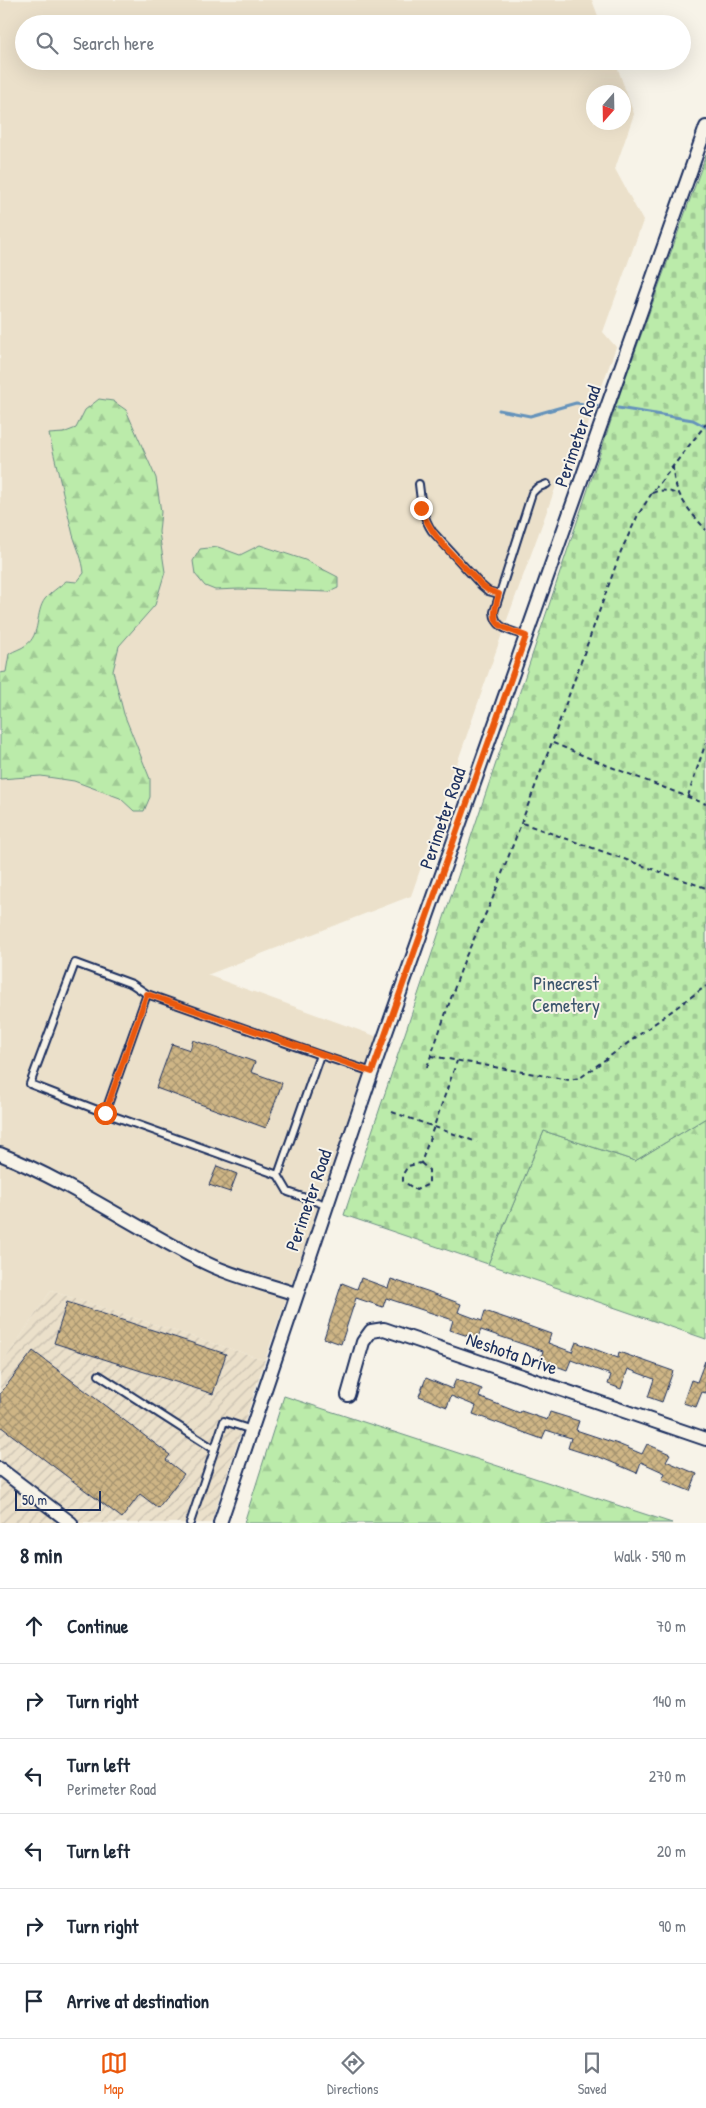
<!DOCTYPE html>
<meta charset="utf-8">
<style>
:root{--surface:#fff;--page:#f2f2f3;--text:#1f2937;--muted:#747a83;--line:#e0e1e3;--accent:#ea580c}
body{margin:0;font-family:"Patrick Hand",sans-serif;background:var(--page);color:var(--text)}
.compass{position:absolute;left:586px;top:85px;width:45px;height:45px;border-radius:50%;background:var(--surface);box-shadow:0 5px 20px #0002;rotate:200deg}
.scale{position:absolute;left:15px;bottom:12px;width:86px;box-sizing:border-box;padding-left:5px;border:2px solid #1b2f5e;border-top:0;font-size:14px;line-height:18px;white-space:nowrap;color:#1b2f5e;-webkit-text-stroke:4px #f7f3e8;paint-order:stroke}
.stop{position:absolute;width:15px;height:15px;margin:-11px;border:4px solid #ea580c;border-radius:50%;background:#fff}
.stop.end{background:#ea580c;border-color:#fff;box-shadow:0 1px 5px #0008}
.list{margin:0;padding:0;list-style:none}
h2{display:flex;justify-content:space-between;align-items:center;height:65px;margin:0;padding:0 20px;font-size:21px}
h2 small{font-size:16px;font-weight:400;color:var(--muted)}
.list li{display:grid;grid-template-columns:32px 1fr auto;gap:15px;align-items:center;box-sizing:border-box;height:75px;padding:0 20px;border-top:1px solid var(--line)}
.list b{display:block;font-size:19px;white-space:nowrap}
.list p{margin:0;font-size:16px;white-space:nowrap;color:var(--muted)}
.list em{font-size:16px;font-style:normal;color:var(--muted)}
.icon{flex:none;width:28px;height:28px;fill:none;stroke:currentColor;stroke-width:2;stroke-linecap:round;stroke-linejoin:round}
.map{position:relative;flex:none;width:706px;height:1523px;overflow:hidden}
.search{position:absolute;background:var(--surface);box-shadow:0 5px 20px #0002;left:15px;right:15px;top:15px;height:55px;display:flex;align-items:center;gap:12px;box-sizing:border-box;padding:0 18px;border-radius:28px;color:var(--muted);font-size:19px}
.sheet{height:515px;background:var(--surface)}
nav{display:flex;justify-content:space-around;align-items:center;box-sizing:border-box;height:70px;border-top:1px solid var(--line);background:var(--surface);font-size:14px;color:var(--muted)}
nav a{display:grid;justify-items:center;gap:2px}
nav .on{color:var(--accent)}
.map>svg:first-child{display:block}
.built{fill:#ebe0ca;fill-rule:evenodd}
.industrial{fill:url(#industrial-furrows)}
.forest{fill:url(#forest-firs);stroke:#6b8d84}
.cemetery{fill:url(#cemetery-stones);stroke:#6b8d84}
.lines{fill:none;stroke-linecap:round;stroke-linejoin:round}
.stream{stroke:#6593bb;stroke-width:3}
.building{fill:url(#building-cross-hatch);stroke:#1b2f5e}
.service-casing{stroke:#1b2f5e;stroke-width:10}
.minor-casing{stroke:#1b2f5e;stroke-width:16}
.path{stroke:#1b2f5e;stroke-width:2;stroke-dasharray:5 4;stroke-linecap:butt}
.service{stroke:#f7f3e8;stroke-width:6}
.minor{stroke:#f7f3e8;stroke-width:12}
.route{stroke:#ea580c;stroke-width:6}
.labels{text-anchor:middle;stroke-width:4;stroke-linejoin:round;paint-order:stroke}
.street-label{font-size:19px;fill:#1b2f5e;stroke:#f7f3e8}
.park-label{font-size:19px;fill:#3b556d;stroke:#f7f3e8}
</style>
<div class="map">
<svg width="706" height="1523" viewBox="0 0 706 1523">
<defs>
<pattern id="industrial-furrows" width="10" height="10" patternUnits="userSpaceOnUse" patternTransform="scale(1.25)"><rect width="10" height="10" fill="#ebe0ca"/><path d="M-1 1l2-2M0 10L10 0M9 11l2-2" fill="none" stroke="#c9c0b0"/></pattern>
<pattern id="forest-firs" width="22" height="20" patternUnits="userSpaceOnUse" patternTransform="scale(1.25)"><rect width="22" height="20" fill="#bbebaa"/><path d="M5 1l3.5 6h-7zM16 11l3.5 6h-7z" fill="#a0ca95"/></pattern>
<pattern id="cemetery-stones" width="16" height="16" patternUnits="userSpaceOnUse" patternTransform="scale(1.25)"><rect width="16" height="16" fill="#bbebaa"/><path d="M2 7V4a2 2 0 0 1 4 0v3zM10 15v-3a2 2 0 0 1 4 0v3z" fill="#a0ca95"/></pattern>
<pattern id="building-cross-hatch" width="8" height="8" patternUnits="userSpaceOnUse" patternTransform="scale(1.25)"><rect width="8" height="8" fill="#ceb585"/><path d="M0 0l8 8M0 8l8-8" fill="none" stroke="#a69470"/></pattern>
</defs>
<rect width="100%" height="100%" fill="#f7f3e8"/>
<filter id="ink" filterUnits="userSpaceOnUse"><feTurbulence type="fractalNoise" baseFrequency=".02" numOctaves="2"/><feDisplacementMap in="SourceGraphic" scale="10" xChannelSelector="R" yChannelSelector="G"/><feConvolveMatrix kernelMatrix="1 2 1 2 8 2 1 2 1" color-interpolation-filters="sRGB"/></filter>
<g filter="url(#ink)">
<path class="built" d="M0 0H592L601 24H24V61H615L634 114 615 169 643 221 603 332 616 347 571 472 559 478 504 628 411 896 207 975 378 1037 265 1360 51 1291 0 1367ZM594 92H624V122H594Z"/>
<path class="industrial" d="M51 1291 265 1360 211 1523H0V1367Z"/>
<g class="forest">
<path d="M99 399 113 401 126 410 156 478 161 512 159 532 165 572 155 605 119 646 113 671 124 714 150 779V797L144 811H134L120 798 74 781 41 776 0 779V673L6 672 9 654C15 650 21 649 26 645 41 635 35 612 45 599 50 593 59 587 66 581L77 582 84 573C83 560 77 548 73 535L49 434 63 433 76 428 85 410Z"/>
<path d="M260 545 305 560 338 577V588L329 592 239 589 215 590 205 586 195 574 193 561 200 549 218 547 240 555Z"/>
<path d="M706 1118V1339L488 1264 544 1131 635 1161Z"/>
<path d="M284 1396 672 1523H244Z"/>
</g>
<path class="cemetery" d="M706 155V1118L635 1161 544 1131 488 1264 344 1215 623 385Z"/>
<g class="lines">
<g class="stream">
<path d="M618 408 693 420 706 427"/>
<path d="M499 410 530 416 576 403 597 406"/>
</g>
</g>
<g class="building">
<path d="M193 1040 255 1062 251 1072 282 1083 266 1128 156 1088 172 1044 190 1050Z"/>
<path d="M217 1166 237 1174 230 1192 209 1185Z"/>
<path d="M361 1278 388 1288 391 1279 427 1291 461 1304 458 1312 482 1321 485 1311 523 1324 551 1334 548 1343 572 1352 576 1342 618 1358 619 1352 673 1371 662 1402 648 1397 654 1379 628 1369 621 1389 608 1384 611 1375 571 1360 567 1370 540 1360 543 1351 481 1330 477 1339 450 1330 453 1320 386 1298 383 1307 356 1298 341 1344 324 1338 342 1283 357 1289Z"/>
<path d="M67 1302 226 1354 213 1394 54 1343Z"/>
<path d="M33 1351 170 1455 166 1460 184 1474 158 1508 140 1494 122 1518 0 1426V1394Z"/>
<path d="M705 1361 706 1393 702 1392 696 1407 683 1403 691 1380 697 1382Z"/>
<path d="M426 1378 452 1389 456 1379 482 1389 479 1397 520 1413 521 1411 547 1420 550 1412 579 1421 576 1430 618 1444 642 1454 647 1444 670 1454 666 1461 697 1474 690 1491 662 1480 665 1473 641 1462 637 1473 597 1456 596 1457 568 1448 571 1438 546 1430 542 1439 473 1414 476 1406 451 1396 447 1407 419 1396Z"/>
</g>
<g class="lines">
<g class="service-casing">
<g id="service">
<path d="M419 484C421 501 422 516 432 531L481 585 488 591 499 594"/>
<path d="M526 636C512 631 495 629 494 612L532 493 537 488 547 484"/>
<path d="M320 1055 372 1072"/>
<path d="M105 1113 30 1084 75 963 132 984 147 994 320 1055 278 1175 105 1113 147 994"/>
<path d="M278 1175 288 1192 326 1205"/>
<path d="M99 1375 214 1449"/>
<path d="M190 1523 224 1421 252 1430"/>
</g>
</g>
<g class="minor-casing">
<g id="minor">
<path d="M0 1154C69 1182 130 1224 196 1258 227 1275 263 1283 296 1294"/>
<path d="M348 1395 363 1342 371 1331 384 1329 706 1439"/>
<path d="M0 1469 71 1523"/>
<path d="M220 1523 372 1072 706 127"/>
</g>
</g>
<g class="path">
<path d="M673 466C673 494 689 510 706 530"/>
<path d="M652 493C662 489 669 490 678 495"/>
<path d="M553 743 606 765 706 804"/>
<path d="M688 796 706 742"/>
<path d="M522 823 706 888"/>
<path d="M431 1056 569 1080 580 1078 706 986"/>
<path d="M427 1067 465 958 492 900 552 742 621 551 638 515 652 493 706 424"/>
<path d="M392 1112 477 1142"/>
<path d="M421 1163 429 1170V1184L416 1190 403 1181V1174L408 1166 421 1163 457 1061"/>
</g>
<use href="#service" class="service"/>
<use href="#minor" class="minor"/>
</g>
</g>
<g class="lines" filter="url(#ink)">
<path class="route" d="M105 1113 147 994 372 1072 526 636C497 625 489 627 499 594L488 590 481 585C460 560 431 539 421 508"/>
</g>
<g class="labels">
<g class="street-label">
<text transform="translate(577 436) rotate(-71)" y="7">Perimeter Road</text>
<text transform="translate(442 818) rotate(-71)" y="7">Perimeter Road</text>
<text transform="translate(308 1200) rotate(-71)" y="7">Perimeter Road</text>
<text transform="translate(512 1353) rotate(19)" y="7">Neshota Drive</text>
</g>
<g class="park-label">
<text x="566" y="990">Pinecrest<tspan x="566" dy="22">Cemetery</tspan></text>
</g>
</g>
</svg>
<svg class="compass" viewBox="-18 -18 36 36"><path d="M0-13l5 13h-10z" fill="#e53935"/><path d="M0 13l5-13h-10z" fill="#747a83"/></svg>
<div class="scale">50 m</div>
<div class="stop" style="left:105px;top:1113px"></div>
<div class="stop end" style="left:421px;top:508px"></div>
<div class="search"><svg class="icon" aria-label="search" viewBox="0 0 24 24"><circle cx="10" cy="10" r="6"/><path d="M15 15l6 6"/></svg>Search here</div>
</div>
<section class="sheet">
<h2>8 min<small>Walk · 590 m</small></h2>
<ul class="list">
<li><svg class="icon" aria-label="ahead" viewBox="0 0 24 24"><path d="M12 20V5M6 11l6-6 6 6"/></svg><div><b>Continue</b></div><em>70 m</em></li>
<li><svg class="icon" aria-label="right" viewBox="0 0 24 24"><path d="M7 20v-9h11M14 6l5 5-5 5"/></svg><div><b>Turn right</b></div><em>140 m</em></li>
<li><svg class="icon" aria-label="left" viewBox="0 0 24 24"><path d="M17 20v-9H6M10 6l-5 5 5 5"/></svg><div><b>Turn left</b><p>Perimeter Road</p></div><em>270 m</em></li>
<li><svg class="icon" aria-label="left" viewBox="0 0 24 24"><path d="M17 20v-9H6M10 6l-5 5 5 5"/></svg><div><b>Turn left</b></div><em>20 m</em></li>
<li><svg class="icon" aria-label="right" viewBox="0 0 24 24"><path d="M7 20v-9h11M14 6l5 5-5 5"/></svg><div><b>Turn right</b></div><em>90 m</em></li>
<li><svg class="icon" aria-label="arrive" viewBox="0 0 24 24"><path d="M6 21V4h12l-3 4 3 4H6"/></svg><div><b>Arrive at destination</b></div></li>
</ul>
</section>
<nav>
<a class="on"><svg class="icon" aria-label="map" viewBox="0 0 24 24"><path d="M3 6l6-2 6 2 6-2v14l-6 2-6-2-6 2zM9 4v14M15 6v14"/></svg>Map</a>
<a><svg class="icon" aria-label="directions" viewBox="0 0 24 24"><path d="M12 3l9 9-9 9-9-9zM9 14v-3h6M13 9l2 2-2 2"/></svg>Directions</a>
<a><svg class="icon" aria-label="saved" viewBox="0 0 24 24"><path d="M7 4h10v16l-5-4-5 4z"/></svg>Saved</a>
</nav>
